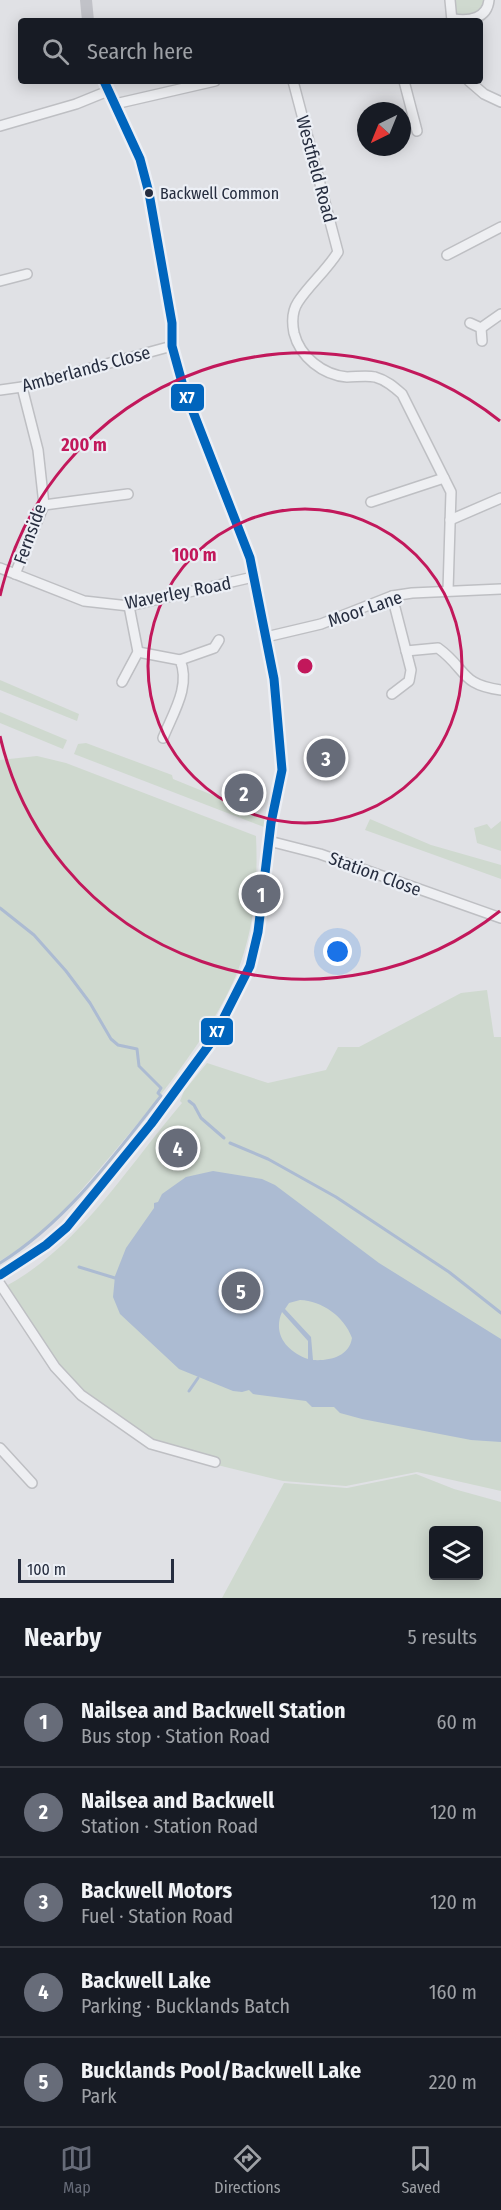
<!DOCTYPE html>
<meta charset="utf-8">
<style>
:root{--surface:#171b24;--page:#242831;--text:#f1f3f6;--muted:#9ea1a6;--line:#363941;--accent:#676c79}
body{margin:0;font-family:"Fira Sans Condensed",sans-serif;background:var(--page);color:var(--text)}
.controls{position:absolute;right:18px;bottom:18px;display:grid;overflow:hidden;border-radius:6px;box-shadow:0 3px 15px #0003}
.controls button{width:54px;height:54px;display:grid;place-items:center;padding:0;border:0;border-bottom:2px solid var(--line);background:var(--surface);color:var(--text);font:30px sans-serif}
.compass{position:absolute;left:357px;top:102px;width:54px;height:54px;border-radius:50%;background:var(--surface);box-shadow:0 3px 15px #0003;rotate:223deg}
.scale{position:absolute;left:18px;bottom:15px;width:156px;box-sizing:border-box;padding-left:6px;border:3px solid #262d3f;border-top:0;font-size:16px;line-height:21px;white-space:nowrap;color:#262d3f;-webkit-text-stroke:4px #eceff5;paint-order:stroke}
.you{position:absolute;left:338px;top:952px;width:21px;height:21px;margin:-15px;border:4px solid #fff;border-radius:50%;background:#1a73e8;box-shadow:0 0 0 9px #1a73e833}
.badge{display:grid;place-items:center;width:39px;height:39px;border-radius:50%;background:var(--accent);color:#fff;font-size:20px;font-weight:700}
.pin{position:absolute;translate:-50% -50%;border:3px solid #fff;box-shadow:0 2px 6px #0006}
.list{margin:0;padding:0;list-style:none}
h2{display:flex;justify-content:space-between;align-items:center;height:78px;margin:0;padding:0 24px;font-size:26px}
h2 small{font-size:20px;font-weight:400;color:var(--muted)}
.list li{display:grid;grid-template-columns:39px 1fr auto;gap:18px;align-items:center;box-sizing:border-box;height:90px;padding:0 24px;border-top:2px solid var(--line)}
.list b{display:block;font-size:22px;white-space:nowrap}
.list p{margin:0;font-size:20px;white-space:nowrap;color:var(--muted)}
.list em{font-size:20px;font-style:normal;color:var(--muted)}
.icon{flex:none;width:33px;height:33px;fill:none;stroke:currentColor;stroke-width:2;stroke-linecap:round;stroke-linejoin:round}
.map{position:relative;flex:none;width:501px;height:1598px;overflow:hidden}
.search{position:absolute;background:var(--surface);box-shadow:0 3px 15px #0003;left:18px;right:18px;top:18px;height:66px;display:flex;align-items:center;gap:15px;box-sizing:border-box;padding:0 21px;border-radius:6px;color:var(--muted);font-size:22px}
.sheet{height:528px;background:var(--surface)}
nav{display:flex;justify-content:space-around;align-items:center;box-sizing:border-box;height:84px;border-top:2px solid var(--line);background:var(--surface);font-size:16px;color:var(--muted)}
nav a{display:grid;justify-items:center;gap:3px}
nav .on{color:var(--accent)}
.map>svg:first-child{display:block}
.green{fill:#cfd9cf;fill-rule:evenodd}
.water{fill:#acbbd2;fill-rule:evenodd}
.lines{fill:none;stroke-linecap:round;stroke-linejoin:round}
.stream{stroke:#acbbd2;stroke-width:3}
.street-casing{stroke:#bebfc3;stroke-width:12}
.street{stroke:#eeeff2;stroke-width:9}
.secondary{stroke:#c1c2c8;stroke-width:12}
.bus-1-casing{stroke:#eceff5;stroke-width:14}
.bus-1{stroke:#0065bd;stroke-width:9}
.ring{fill:none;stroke:#c2185b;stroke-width:3}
.bus-dot{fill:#262d3f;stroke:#eceff5;stroke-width:2}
.labels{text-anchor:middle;stroke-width:4.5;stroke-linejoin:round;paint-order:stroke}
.bus-label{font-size:16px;fill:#262d3f;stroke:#eceff5;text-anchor:start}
.street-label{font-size:18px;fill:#262d3f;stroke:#eceff5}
.centre{fill:#c2185b;stroke:#eceff5;stroke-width:3}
.ring-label{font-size:18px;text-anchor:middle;font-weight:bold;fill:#c2185b;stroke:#eceff5;stroke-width:4.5;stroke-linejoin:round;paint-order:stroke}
.line-badge{stroke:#eceff5;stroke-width:2}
.badge-label{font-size:16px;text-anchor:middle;font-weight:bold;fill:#fff}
</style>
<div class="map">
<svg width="501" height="1598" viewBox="0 0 501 1598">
<rect width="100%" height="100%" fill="#e0e1e5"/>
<g class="green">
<path d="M450 0H489L486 11 454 19Z"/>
<path d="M0 680 79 714 77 721 0 690Z"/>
<path d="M0 712 67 740 63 749 0 723Z"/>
<path d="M86 743 172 775 173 779 242 807 241 810 266 819 264 827 74 754 78 744Z"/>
<path d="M37 756 66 763 256 836C258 879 255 921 241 962 218 1030 144 1117 97 1172 79 1192 62 1215 42 1233 29 1243 14 1252 0 1261V760Z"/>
<path d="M370 819 431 845 501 865V879L365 830Z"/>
<path d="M501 821V851L477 843 474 828 487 824 491 829Z"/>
<path d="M487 990 494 1037H501V1491L417 1472 346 1486 283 1481 209 1463 130 1434 76 1396 0 1289C76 1252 128 1166 182 1103L180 1101 184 1091 207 1063 268 1083 326 1070 338 1047H359L461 993Z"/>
<path d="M416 1474 454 1489 501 1502V1598H222L284 1483 347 1488ZM434 1530H478V1576H434Z"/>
</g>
<path class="water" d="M213 1171 262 1179 275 1185 379 1263 501 1339V1442L471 1440 362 1419 340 1413 334 1407H312L306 1401 253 1394 249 1390 242 1392 233 1391 179 1369 120 1314 113 1297 115 1276 126 1248 154 1208V1203L158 1202 162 1194 186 1177ZM300 1300C322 1301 344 1316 352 1338 349 1357 329 1361 313 1360L311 1337 285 1309 289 1303ZM282 1312 308 1341V1359C288 1352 272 1335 282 1312Z"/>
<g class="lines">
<g class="stream">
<path d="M0 908 34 935 66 971 90 1003 111 1039 118 1045 137 1049 139 1066 161 1088 158 1093 161 1096C114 1156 66 1222 0 1263"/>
<path d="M189 1101 194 1105 201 1118 224 1138"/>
<path d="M230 1143 268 1159 336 1197 449 1272 501 1313"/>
<path d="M79 1267 115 1278"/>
<path d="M189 1391 198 1378"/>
</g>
<g class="street-casing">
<g id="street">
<path d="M450 0 452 21"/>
<path d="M454 19C469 21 487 19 489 0"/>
<path d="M293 81 338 252C326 271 309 285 298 302 292 311 292 323 294 333 300 357 323 375 347 377 356 377 366 375 375 377 386 380 394 387 402 394L451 492 448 591"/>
<path d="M404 81 417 131"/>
<path d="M469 81 484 94 501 102"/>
<path d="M115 104 215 81"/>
<path d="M0 126 76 104 108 91"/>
<path d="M447 255 501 227"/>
<path d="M0 281 27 274"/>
<path d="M470 323 481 328 482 341"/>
<path d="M481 328 501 314"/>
<path d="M0 390 22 387 172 346"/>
<path d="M371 502 444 478"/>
<path d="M44 505 128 494"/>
<path d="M450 520 501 498"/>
<path d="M0 568 84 601 129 606 253 577"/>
<path d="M15 574 44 505 38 450 22 387"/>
<path d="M266 637 321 624 392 596 412 593 501 589"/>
<path d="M406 651 438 648C467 669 460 685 501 690"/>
<path d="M138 652 180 660C191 686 173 713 163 738"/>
<path d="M180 660 214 648 219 640"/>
<path d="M122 682 138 652 129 606"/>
<path d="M392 694 409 681 411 670 392 596"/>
<path d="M269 841 320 854 501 918"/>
<path d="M0 1284 55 1367 81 1395 151 1444 215 1462"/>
<path d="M0 1448 32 1483"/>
</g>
</g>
<use href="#street" class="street"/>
<g class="secondary">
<path d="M86 0 88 21"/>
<path d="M0 1275 46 1245 67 1227 151 1124 212 1041 226 1015 250 966 258 932 271 823 282 770 274 679 250 558 183 386 172 346V323L149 193 140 159 104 81"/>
</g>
<g class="bus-1-casing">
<path id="bus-1" d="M0 1275 46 1245 67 1227 151 1124 212 1041 250 966 258 932 271 823 282 770 274 679 250 558 183 386 172 346V323L149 193 140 159 104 81"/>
</g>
<use href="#bus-1" class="bus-1"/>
</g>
<g class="ring">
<circle cx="305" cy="666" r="157"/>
<path d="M500 911A313 313 0 0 1 0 736M0 596A313 313 0 0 1 500 421"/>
</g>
<circle class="bus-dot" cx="149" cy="193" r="5"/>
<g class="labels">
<g class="bus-label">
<text x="160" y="199">Backwell Common</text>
</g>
<g class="street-label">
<text transform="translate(316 169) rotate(75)" y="6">Westfield Road</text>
<text transform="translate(86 369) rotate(-15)" y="6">Amberlands Close</text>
<text transform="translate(30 534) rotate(-70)" y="6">Fernside</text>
<text transform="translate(178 593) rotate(-11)" y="6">Waverley Road</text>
<text transform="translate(365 609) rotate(-19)" y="6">Moor Lane</text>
<text transform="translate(375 874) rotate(20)" y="6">Station Close</text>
</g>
</g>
<circle cx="305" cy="666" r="9" class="centre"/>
<g class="ring-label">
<text x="84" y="451">200 m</text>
<text x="194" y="561">100 m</text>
</g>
<g class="line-badge">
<rect x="170" y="383" width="35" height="29" rx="6" fill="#0065bd"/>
<rect x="200" y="1017" width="34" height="29" rx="6" fill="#0065bd"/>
</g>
<g class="badge-label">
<text x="187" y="403">X7</text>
<text x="217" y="1037">X7</text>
</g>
</svg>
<div class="controls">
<button><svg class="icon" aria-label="layers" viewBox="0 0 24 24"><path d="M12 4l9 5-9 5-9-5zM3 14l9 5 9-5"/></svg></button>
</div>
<svg class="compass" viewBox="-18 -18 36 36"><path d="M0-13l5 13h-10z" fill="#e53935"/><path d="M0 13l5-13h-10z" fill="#9ea1a6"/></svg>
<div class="scale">100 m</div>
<div class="you"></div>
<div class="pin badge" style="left:261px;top:894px">1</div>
<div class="pin badge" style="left:244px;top:793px">2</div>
<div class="pin badge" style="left:326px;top:758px">3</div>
<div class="pin badge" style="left:178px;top:1148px">4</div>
<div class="pin badge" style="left:241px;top:1291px">5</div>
<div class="search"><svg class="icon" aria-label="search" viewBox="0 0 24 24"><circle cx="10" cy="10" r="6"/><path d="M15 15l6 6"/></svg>Search here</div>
</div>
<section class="sheet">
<h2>Nearby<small>5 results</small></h2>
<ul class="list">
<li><span class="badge">1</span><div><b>Nailsea and Backwell Station</b><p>Bus stop · Station Road</p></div><em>60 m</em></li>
<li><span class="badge">2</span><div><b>Nailsea and Backwell</b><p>Station · Station Road</p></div><em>120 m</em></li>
<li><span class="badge">3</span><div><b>Backwell Motors</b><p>Fuel · Station Road</p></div><em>120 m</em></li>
<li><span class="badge">4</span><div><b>Backwell Lake</b><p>Parking · Bucklands Batch</p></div><em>160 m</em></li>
<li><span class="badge">5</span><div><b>Bucklands Pool/Backwell Lake</b><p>Park</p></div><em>220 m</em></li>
</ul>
</section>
<nav>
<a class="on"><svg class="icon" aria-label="map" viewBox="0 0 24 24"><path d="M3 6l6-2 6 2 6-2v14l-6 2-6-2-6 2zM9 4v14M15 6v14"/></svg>Map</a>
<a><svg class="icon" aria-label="directions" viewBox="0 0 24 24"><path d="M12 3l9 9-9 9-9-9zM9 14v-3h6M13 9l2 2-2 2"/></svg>Directions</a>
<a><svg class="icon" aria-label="saved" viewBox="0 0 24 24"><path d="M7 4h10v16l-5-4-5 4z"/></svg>Saved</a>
</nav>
